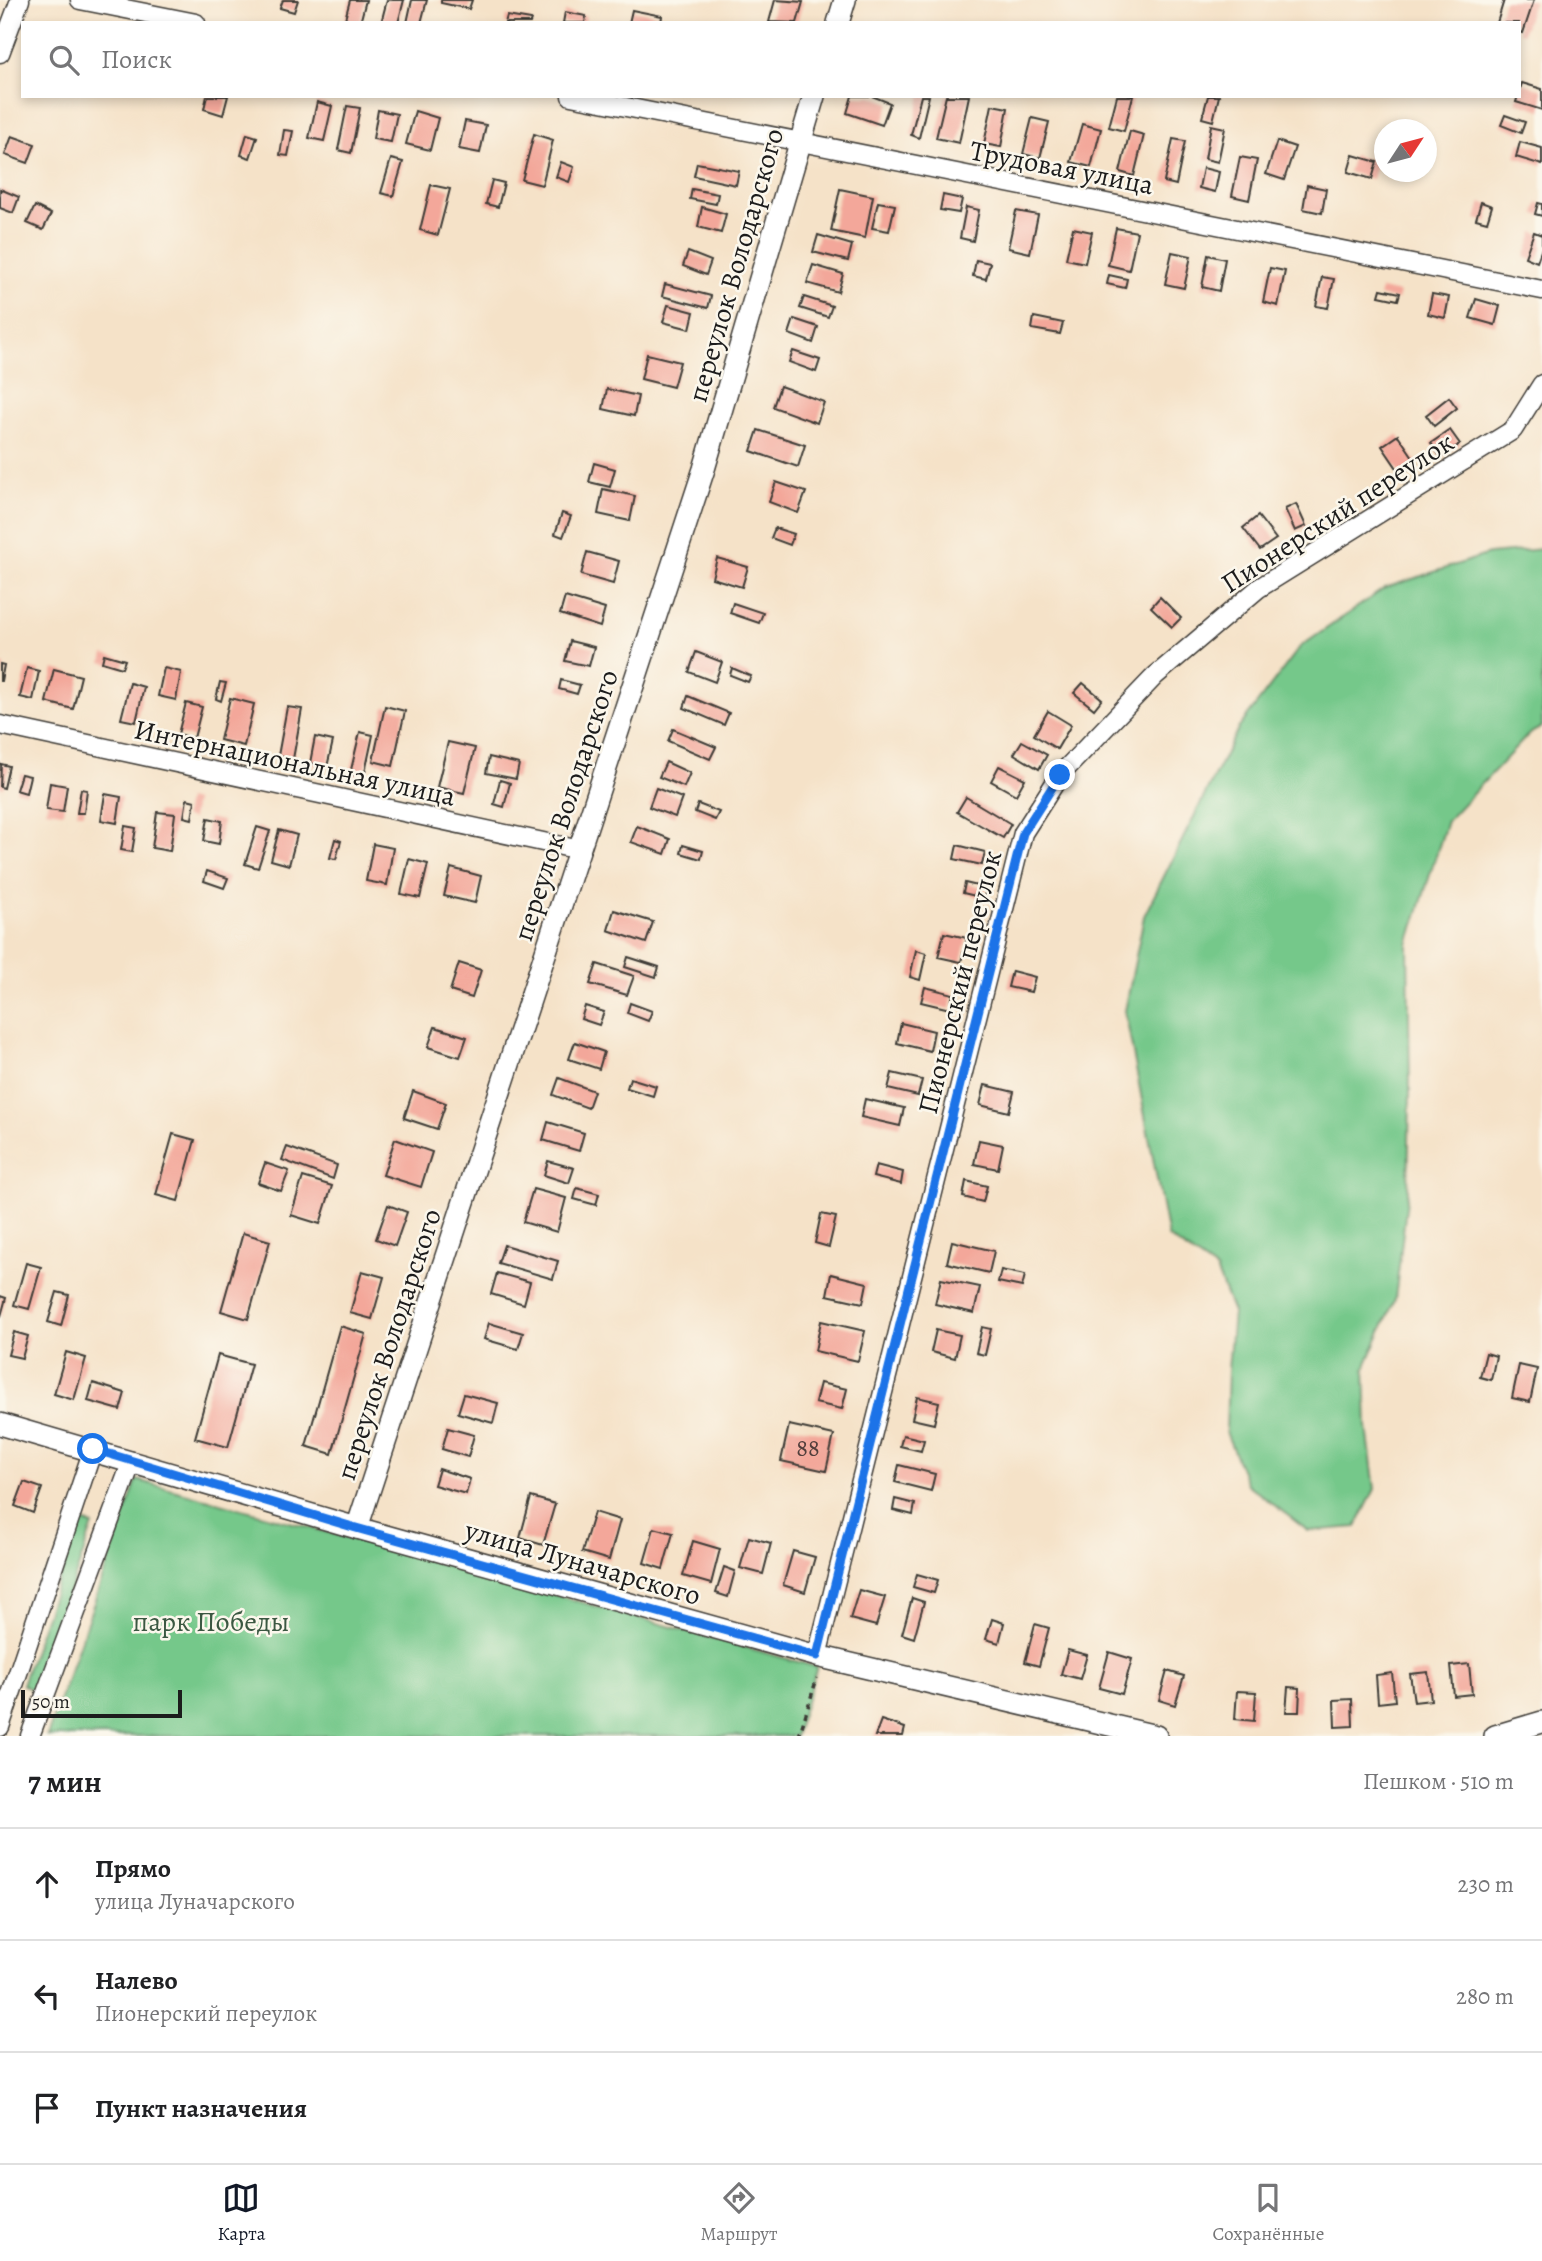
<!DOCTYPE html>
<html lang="ru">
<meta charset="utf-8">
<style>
:root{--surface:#fff;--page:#f6f6f6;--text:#202124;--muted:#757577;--line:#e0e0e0;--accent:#111827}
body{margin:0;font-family:Alegreya,serif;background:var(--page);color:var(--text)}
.compass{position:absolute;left:1374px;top:119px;width:63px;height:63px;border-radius:50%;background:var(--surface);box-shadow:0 4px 10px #0003;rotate:54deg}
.scale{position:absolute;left:21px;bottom:18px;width:161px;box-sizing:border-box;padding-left:7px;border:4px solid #1c1c1c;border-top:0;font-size:19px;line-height:24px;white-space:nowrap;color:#1c1c1c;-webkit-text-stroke:5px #fbf7ec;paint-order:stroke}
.stop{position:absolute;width:21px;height:21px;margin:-16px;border:5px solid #1a73e8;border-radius:50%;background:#fff}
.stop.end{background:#1a73e8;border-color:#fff;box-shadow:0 2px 7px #0008}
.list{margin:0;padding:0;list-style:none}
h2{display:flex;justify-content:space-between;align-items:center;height:91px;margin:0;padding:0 28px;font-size:30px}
h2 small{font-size:23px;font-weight:400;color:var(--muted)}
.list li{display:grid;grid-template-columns:46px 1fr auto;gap:21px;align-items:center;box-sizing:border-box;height:112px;padding:0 28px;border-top:2px solid var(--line)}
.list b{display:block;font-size:26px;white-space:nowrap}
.list p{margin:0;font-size:23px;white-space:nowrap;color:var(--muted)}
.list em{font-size:23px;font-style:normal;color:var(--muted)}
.icon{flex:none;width:38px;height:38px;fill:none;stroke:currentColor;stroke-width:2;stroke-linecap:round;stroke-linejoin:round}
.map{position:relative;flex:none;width:1542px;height:1736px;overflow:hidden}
.search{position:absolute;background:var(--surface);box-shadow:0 4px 10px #0003;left:21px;right:21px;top:21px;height:77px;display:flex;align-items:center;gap:18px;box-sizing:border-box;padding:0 24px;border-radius:0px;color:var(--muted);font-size:26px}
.sheet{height:427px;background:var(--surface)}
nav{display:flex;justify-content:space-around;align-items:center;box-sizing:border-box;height:98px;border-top:2px solid var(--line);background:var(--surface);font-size:19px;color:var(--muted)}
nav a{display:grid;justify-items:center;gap:4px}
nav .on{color:var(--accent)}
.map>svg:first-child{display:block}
.green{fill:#75c88a;stroke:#487253;stroke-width:2}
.building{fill:#f3a79a}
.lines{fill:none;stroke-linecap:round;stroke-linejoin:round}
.minor-casing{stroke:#3d3a36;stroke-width:21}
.tertiary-casing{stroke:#3d3a36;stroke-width:24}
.path{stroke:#3d3a36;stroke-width:3.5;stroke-dasharray:5 5;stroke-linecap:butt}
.minor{stroke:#fff;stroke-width:18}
.tertiary{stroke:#fff;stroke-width:21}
.route{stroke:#1a73e8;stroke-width:9}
.labels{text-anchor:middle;stroke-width:5;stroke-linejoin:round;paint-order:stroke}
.number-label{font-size:24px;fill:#523f3c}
.street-label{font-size:28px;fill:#1c1c1c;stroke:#fbf7ec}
.park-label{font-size:28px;fill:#3b5842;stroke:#fbf7ec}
</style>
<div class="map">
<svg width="1542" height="1736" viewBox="0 0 1542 1736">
<rect width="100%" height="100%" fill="#fbf7ec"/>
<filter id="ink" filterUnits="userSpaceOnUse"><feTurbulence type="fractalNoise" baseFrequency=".0143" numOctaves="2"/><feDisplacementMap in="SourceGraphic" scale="14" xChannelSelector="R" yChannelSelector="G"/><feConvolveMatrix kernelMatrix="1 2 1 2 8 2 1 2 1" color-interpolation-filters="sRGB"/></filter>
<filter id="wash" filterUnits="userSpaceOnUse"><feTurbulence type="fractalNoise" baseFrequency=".00686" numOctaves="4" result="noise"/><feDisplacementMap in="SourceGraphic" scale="28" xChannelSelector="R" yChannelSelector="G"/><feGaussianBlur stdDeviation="1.57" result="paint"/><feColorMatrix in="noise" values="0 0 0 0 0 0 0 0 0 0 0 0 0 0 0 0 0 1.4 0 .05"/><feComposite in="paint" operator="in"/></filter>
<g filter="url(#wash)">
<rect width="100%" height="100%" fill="#f5e2c8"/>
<g class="green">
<path d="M1542 549V727L1529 734 1447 821 1408 944 1410 1092 1408 1191 1395 1299 1365 1368 1367 1427 1375 1489 1356 1527 1308 1531 1247 1484 1226 1432 1228 1370 1233 1312 1216 1270 1168 1237 1125 1011 1144 916 1238 729 1300 647 1385 588 1489 554Z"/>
<path d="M137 1480 817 1667 795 1736H47Z"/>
<path d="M79 1521 93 1525 35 1692 22 1684Z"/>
</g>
<g id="blocks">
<g class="building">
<path d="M283 0H298L294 12 280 8Z"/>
<path d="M350 0H366L360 23 345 19Z"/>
<path d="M387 0H404L398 23H381Z"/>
<path d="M412 0H427L421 23H407Z"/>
<path d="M441 0H472L469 9 441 3Z"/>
<path d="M775 0 803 2 797 23 769 22Z"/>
<path d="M1504 0H1534L1523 33 1519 32V23H1497Z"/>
<path d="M632 10 662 16 661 23H629Z"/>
<path d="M565 12 586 16 585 23H563Z"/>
<path d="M507 16 531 20 530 23H505Z"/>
<path d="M1522 83 1542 89V110L1516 102Z"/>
<path d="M207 96H228L223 115 204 109Z"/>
<path d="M852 96H872L890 103 882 125 847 113Z"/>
<path d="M921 96H929L919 138 911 135Z"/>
<path d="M946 96H969L959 143 936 138Z"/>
<path d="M1117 96H1133L1124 131 1109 127Z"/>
<path d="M1208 96H1219L1213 121 1202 118Z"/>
<path d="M317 102 332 106 324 141 309 138Z"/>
<path d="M992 105 1008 108 1001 147 984 144Z"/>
<path d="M347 106 360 108 351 153 338 150Z"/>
<path d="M378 110 397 114 391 142 373 139Z"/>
<path d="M415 111 438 118 430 150 406 144Z"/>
<path d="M1505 115 1525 122 1521 133 1501 125Z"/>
<path d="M1032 118 1049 122 1040 158 1023 154Z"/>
<path d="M465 121 486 125 480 153 459 149Z"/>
<path d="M1082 124 1101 129 1091 167 1071 162Z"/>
<path d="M1211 125 1225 128 1218 162 1205 159Z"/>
<path d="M284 130 293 131 288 156 280 155Z"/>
<path d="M1130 131 1144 135 1134 176 1120 172Z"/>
<path d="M247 134 257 137 250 158 241 155Z"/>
<path d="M534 134 553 140 542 185 522 180Z"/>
<path d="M12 136 35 144 28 163 5 155Z"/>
<path d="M1173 139 1185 141 1176 185 1164 182Z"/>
<path d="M1277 141 1295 147 1284 180 1266 174Z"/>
<path d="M1520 142 1542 148V165L1516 157Z"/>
<path d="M1353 155 1377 162 1372 179 1348 172Z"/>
<path d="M1240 157 1257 160 1249 200 1232 196Z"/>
<path d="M391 159 403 162 393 196 381 193Z"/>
<path d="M561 162 574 167 569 182 556 177Z"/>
<path d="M697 163 739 171 736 185 694 176Z"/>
<path d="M1203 168 1219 172 1215 192 1199 188Z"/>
<path d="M492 180 504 183 498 207 486 204Z"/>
<path d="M431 185 450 189 438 235 420 230Z"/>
<path d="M1307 185 1326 189 1322 213 1303 209Z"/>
<path d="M0 189 19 197 13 213 0 208Z"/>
<path d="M692 189 718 194 716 204 690 199Z"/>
<path d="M840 189 873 196 865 238 831 231Z"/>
<path d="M943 195 962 199 959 213 940 210Z"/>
<path d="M878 202 895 205 889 231 872 228Z"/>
<path d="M1481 202 1492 206 1487 222 1476 219Z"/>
<path d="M1538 203 1542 204V216L1535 214Z"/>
<path d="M35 206 51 214 43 230 27 223Z"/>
<path d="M702 207 726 214 721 233 698 227Z"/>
<path d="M966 207 979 210 973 241 960 238Z"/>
<path d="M1016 211 1038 215 1030 253 1008 248Z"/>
<path d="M1073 228 1092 232 1085 263 1066 259Z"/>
<path d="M1116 228 1137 232 1129 270 1108 265Z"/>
<path d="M1534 232 1542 235V248L1537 262 1525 257Z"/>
<path d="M818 235 852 245 848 261 813 252Z"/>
<path d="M688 252 711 261 706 275 683 266Z"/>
<path d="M1172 252 1191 256 1184 288 1165 284Z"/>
<path d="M1208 255 1225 259 1219 291 1202 287Z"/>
<path d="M976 260 990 263 986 279 973 276Z"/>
<path d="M813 265 843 274 838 292 807 283Z"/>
<path d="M1270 268 1285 271 1278 306 1263 302Z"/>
<path d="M1109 275 1127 279 1125 288 1107 284Z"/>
<path d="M1322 277 1334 279 1328 308 1316 306Z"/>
<path d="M665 284 711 296 708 308 662 296Z"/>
<path d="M1381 289 1400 293 1398 300 1379 296Z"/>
<path d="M1432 294 1449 297 1445 318 1428 314Z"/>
<path d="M804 297 832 306 828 317 800 308Z"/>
<path d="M1476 299 1500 306 1495 325 1470 318Z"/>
<path d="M668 305 694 312 690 329 663 322Z"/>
<path d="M1034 317 1063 323 1060 334 1032 329Z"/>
<path d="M794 319 818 327 813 343 789 334Z"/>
<path d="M793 351 820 360 816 372 789 362Z"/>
<path d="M647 354 680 362 673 387 641 379Z"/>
<path d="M780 386 824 402 817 423 773 407Z"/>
<path d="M607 389 638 396 634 416 603 409Z"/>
<path d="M1449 397 1457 408 1434 426 1426 415Z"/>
<path d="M758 430 805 445 798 467 751 451Z"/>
<path d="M1450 430 1460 444 1441 457 1431 443Z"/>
<path d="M1398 435 1417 463 1401 474 1382 446Z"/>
<path d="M594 463 615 469 610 487 589 482Z"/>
<path d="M776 482 806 492 798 513 769 502Z"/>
<path d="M603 489 635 496 630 521 598 514Z"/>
<path d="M1296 504 1306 526 1295 531 1285 509Z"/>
<path d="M562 513 571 516 563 537 555 534Z"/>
<path d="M1258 516 1276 539 1260 550 1243 528Z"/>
<path d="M775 528 794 534 790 545 771 538Z"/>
<path d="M587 552 619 561 613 584 581 575Z"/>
<path d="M717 558 748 567 742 587 712 578Z"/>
<path d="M565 597 605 609 600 627 560 614Z"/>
<path d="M1160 597 1181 618 1172 627 1151 607Z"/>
<path d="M733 603 763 613 759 623 730 613Z"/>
<path d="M570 641 594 647 589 666 565 661Z"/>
<path d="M696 652 722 662 715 682 689 672Z"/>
<path d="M104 654 125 660 122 668 102 662Z"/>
<path d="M0 664 4 665 1 681H0Z"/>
<path d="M27 668 39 671 33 700 20 697Z"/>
<path d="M164 668 181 672 176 700 158 696Z"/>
<path d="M732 668 751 676 748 682 730 675Z"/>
<path d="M54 669 81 676 73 709 46 702Z"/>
<path d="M561 680 580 685 577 694 559 689Z"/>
<path d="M220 682 226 683 221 701 216 699Z"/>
<path d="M130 683 144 687 136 722 121 719Z"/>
<path d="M1083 683 1102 699 1094 709 1074 693Z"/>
<path d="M688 696 729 713 724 725 684 708Z"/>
<path d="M230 698 254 704 244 746 220 740Z"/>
<path d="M186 703 202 707 194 738 178 734Z"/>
<path d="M385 706 405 711 393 766 373 761Z"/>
<path d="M287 707 302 709 293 759 278 756Z"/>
<path d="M1048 711 1071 725 1057 749 1034 735Z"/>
<path d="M673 729 716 747 710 759 668 741Z"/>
<path d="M360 732 373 735 364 777 350 774Z"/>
<path d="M315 737 333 741 327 767 310 763Z"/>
<path d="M1022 741 1047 755 1039 769 1014 754Z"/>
<path d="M448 742 475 748 464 793 437 787Z"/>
<path d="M489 757 519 764 516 779 486 773Z"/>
<path d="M666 762 690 773 684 787 659 777Z"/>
<path d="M1 764 9 766 4 788 0 787Z"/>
<path d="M999 766 1025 779 1016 795 991 781Z"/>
<path d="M21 774 30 776 26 793 16 790Z"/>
<path d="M500 780 510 783 504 807 494 804Z"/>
<path d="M50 783 67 786 63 812 46 810Z"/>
<path d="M656 788 682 798 675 817 649 807Z"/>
<path d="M81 789 87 790 84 813H77Z"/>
<path d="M105 794 121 797 117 823 101 820Z"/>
<path d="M966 797 1011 824 1003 838 957 812Z"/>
<path d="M187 799 195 801 192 819 184 817Z"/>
<path d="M698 804 719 812 715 820 695 812Z"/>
<path d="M157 812 175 814 170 851 152 848Z"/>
<path d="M208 818 222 821 219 844 204 841Z"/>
<path d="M125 826 136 828 132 852 121 850Z"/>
<path d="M637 826 670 839 665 854 631 842Z"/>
<path d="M257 827 270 831 258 868 245 864Z"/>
<path d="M279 830 297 835 289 865 271 860Z"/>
<path d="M335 839 341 841 336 859 330 858Z"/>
<path d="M373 844 393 848 387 885 366 881Z"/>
<path d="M683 845 703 851 701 859 681 853Z"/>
<path d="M957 845 985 852 982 865 954 859Z"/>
<path d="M409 859 428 864 420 898 401 894Z"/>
<path d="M451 868 481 876 475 903 444 896Z"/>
<path d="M207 871 228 878 224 888 204 881Z"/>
<path d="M965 883 986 888 984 898 963 893Z"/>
<path d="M614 910 653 922 646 943 608 930Z"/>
<path d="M944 933 967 938 961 962 938 957Z"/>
<path d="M916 950 926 953 920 980 910 977Z"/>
<path d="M628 957 659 967 656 977 625 967Z"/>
<path d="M459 963 481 970 472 998 450 991Z"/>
<path d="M597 964 634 976 627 995 590 984Z"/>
<path d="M1012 971 1035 977 1031 992 1008 987Z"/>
<path d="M925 987 953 994 950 1009 921 1002Z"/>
<path d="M630 1003 652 1011 648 1021 627 1013Z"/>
<path d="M585 1006 604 1012 599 1025 581 1019Z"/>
<path d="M901 1023 934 1031 930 1051 897 1043Z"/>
<path d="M435 1027 467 1037 460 1057 428 1047Z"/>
<path d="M575 1042 604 1052 599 1069 569 1059Z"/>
<path d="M892 1073 922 1080 918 1096 888 1089Z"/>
<path d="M559 1078 594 1091 588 1108 553 1095Z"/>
<path d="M630 1078 656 1086 653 1096 627 1088Z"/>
<path d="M985 1085 1014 1092 1009 1112 980 1105Z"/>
<path d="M413 1091 446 1103 437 1129 404 1118Z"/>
<path d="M865 1099 904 1108 900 1126 861 1117Z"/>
<path d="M548 1122 584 1133 579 1151 543 1140Z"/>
<path d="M173 1134 195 1140 178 1201 156 1195Z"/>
<path d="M395 1139 432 1152 421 1187 383 1175Z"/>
<path d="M979 1140 1003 1145 998 1169 974 1164Z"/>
<path d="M287 1147 337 1165 333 1179 282 1160Z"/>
<path d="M548 1161 574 1168 569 1183 544 1175Z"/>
<path d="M265 1163 289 1171 281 1191 258 1183Z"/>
<path d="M876 1165 903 1172 901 1184 873 1177Z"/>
<path d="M303 1177 332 1186 320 1224 291 1215Z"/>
<path d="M966 1181 987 1186 983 1202 963 1197Z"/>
<path d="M577 1188 599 1194 596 1205 574 1199Z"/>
<path d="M533 1189 566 1198 557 1232 523 1222Z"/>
<path d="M388 1205 407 1212 395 1246 376 1239Z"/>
<path d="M821 1214 836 1217 829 1247 815 1243Z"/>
<path d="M243 1233 270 1241 248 1319 221 1311Z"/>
<path d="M952 1241 994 1251 989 1273 947 1263Z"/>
<path d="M504 1245 558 1261 553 1279 498 1263Z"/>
<path d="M26 1263 41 1267 29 1309 14 1305Z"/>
<path d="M1001 1270 1025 1275 1022 1287 998 1282Z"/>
<path d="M362 1271 384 1277 372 1319 350 1313Z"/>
<path d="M497 1273 530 1282 524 1304 491 1294Z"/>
<path d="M831 1274 867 1283 863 1303 827 1295Z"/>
<path d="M941 1279 980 1287 974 1313 935 1304Z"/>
<path d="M57 1292 69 1295 61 1326 48 1322Z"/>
<path d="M0 1296 6 1298 1 1316H0Z"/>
<path d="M821 1321 865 1331 858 1361 815 1351Z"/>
<path d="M489 1323 523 1333 518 1349 484 1339Z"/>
<path d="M340 1326 366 1334 332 1454 306 1446Z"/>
<path d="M982 1327 991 1329 985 1355 976 1353Z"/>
<path d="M936 1330 960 1335 955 1358 931 1352Z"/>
<path d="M14 1332 28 1336 22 1358 8 1355Z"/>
<path d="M66 1352 86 1358 74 1400 54 1394Z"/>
<path d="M1486 1353 1496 1356 1491 1380 1480 1377Z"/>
<path d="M218 1355 251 1364 228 1447 195 1438Z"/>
<path d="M1519 1365 1537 1369 1530 1402 1512 1398Z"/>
<path d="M93 1383 125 1393 120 1410 88 1401Z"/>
<path d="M820 1383 847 1389 842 1409 815 1403Z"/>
<path d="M464 1394 498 1403 493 1423 458 1413Z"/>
<path d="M917 1397 939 1402 934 1424 912 1419Z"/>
<path d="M789 1425 834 1435 826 1471 781 1461Z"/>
<path d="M448 1428 474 1435 468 1457 442 1449Z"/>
<path d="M903 1435 924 1440 921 1451 900 1446Z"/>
<path d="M899 1465 935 1474 931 1491 895 1482Z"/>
<path d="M439 1469 470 1479 466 1494 434 1485Z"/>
<path d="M24 1482 42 1488 33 1513 15 1506Z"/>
<path d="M531 1497 555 1504 543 1545 520 1538Z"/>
<path d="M895 1499 915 1504 913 1515 893 1510Z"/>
<path d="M594 1512 620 1520 609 1560 582 1552Z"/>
<path d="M654 1528 673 1533 663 1569 644 1563Z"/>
<path d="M749 1537 771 1543 763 1574 740 1568Z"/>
<path d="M693 1541 720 1549 711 1584 683 1576Z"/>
<path d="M793 1551 815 1557 805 1592 783 1585Z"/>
<path d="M724 1567 735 1571 728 1597 716 1593Z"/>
<path d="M917 1574 938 1580 934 1593 913 1587Z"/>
<path d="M859 1590 885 1597 876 1626 850 1619Z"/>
<path d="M912 1598 924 1602 914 1638 902 1634Z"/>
<path d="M992 1619 1004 1623 999 1643 986 1639Z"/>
<path d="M1035 1624 1049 1628 1039 1666 1025 1662Z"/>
<path d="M1068 1650 1087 1655 1080 1679 1061 1674Z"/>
<path d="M1109 1652 1132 1659 1122 1694 1099 1688Z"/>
<path d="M1469 1664 1472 1694 1454 1696 1451 1666Z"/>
<path d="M1167 1671 1184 1676 1175 1705 1159 1700Z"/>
<path d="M1428 1672 1431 1700 1414 1702 1410 1674Z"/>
<path d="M1392 1673 1395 1701 1378 1703 1376 1675Z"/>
<path d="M1288 1687 1300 1688 1299 1712H1286Z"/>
<path d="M1237 1691 1256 1692 1254 1721 1235 1719Z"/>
<path d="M1352 1699 1353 1726 1335 1727 1334 1700Z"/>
<path d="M881 1720 905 1728 903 1736H875Z"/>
</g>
</g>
</g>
<g filter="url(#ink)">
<use href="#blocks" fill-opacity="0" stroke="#3d3a36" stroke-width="2"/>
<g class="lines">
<g class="minor-casing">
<g id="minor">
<path d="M80 0 196 23"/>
<path d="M0 53 20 0"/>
<path d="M571 96 1542 290"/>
<path d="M0 725 580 850"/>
<path d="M817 1656 1023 833 1060 775 1155 676 1259 588 1513 430 1542 384"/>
<path d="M0 1727 93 1449"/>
<path d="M30 1736 132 1461"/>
</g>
</g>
<g class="tertiary-casing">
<g id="tertiary">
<path d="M838 23 845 0"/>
<path d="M0 1424 357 1528 817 1656 1156 1736"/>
<path d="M357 1528 704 469 814 96"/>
<path d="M1495 1736 1542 1722"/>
</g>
</g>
<path class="path" d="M799 1736 817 1678"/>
<use href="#minor" class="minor"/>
<use href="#tertiary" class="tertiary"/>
</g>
</g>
<g class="lines" filter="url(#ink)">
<path class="route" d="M93 1449 356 1528 817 1656 1023 833 1060 775"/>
</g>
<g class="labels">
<g class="number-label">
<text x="808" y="1456">88</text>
</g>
<g class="street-label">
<text transform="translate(1062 167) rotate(11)" y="10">Трудовая улица</text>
<text transform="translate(735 265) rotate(-74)" y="10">переулок Володарского</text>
<text transform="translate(1337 512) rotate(-33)" y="10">Пионерский переулок</text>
<text transform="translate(295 762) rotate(12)" y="10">Интернациональная улица</text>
<text transform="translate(565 805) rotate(-72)" y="10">переулок Володарского</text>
<text transform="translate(959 982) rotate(-76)" y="10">Пионерский переулок</text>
<text transform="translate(388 1344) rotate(-72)" y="10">переулок Володарского</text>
<text transform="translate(583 1562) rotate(16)" y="10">улица Луначарского</text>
</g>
<g class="park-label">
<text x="211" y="1631">парк Победы</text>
</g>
</g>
</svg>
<svg class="compass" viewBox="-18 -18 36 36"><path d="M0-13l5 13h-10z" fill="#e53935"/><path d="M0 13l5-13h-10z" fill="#757577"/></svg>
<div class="scale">50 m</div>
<div class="stop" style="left:93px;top:1449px"></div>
<div class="stop end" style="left:1060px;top:775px"></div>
<div class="search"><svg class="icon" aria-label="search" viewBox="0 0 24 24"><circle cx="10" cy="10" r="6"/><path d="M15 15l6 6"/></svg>Поиск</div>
</div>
<section class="sheet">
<h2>7 мин<small>Пешком · 510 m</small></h2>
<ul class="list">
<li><svg class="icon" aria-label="ahead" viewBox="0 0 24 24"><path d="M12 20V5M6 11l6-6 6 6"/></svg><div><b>Прямо</b><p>улица Луначарского</p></div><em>230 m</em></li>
<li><svg class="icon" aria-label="left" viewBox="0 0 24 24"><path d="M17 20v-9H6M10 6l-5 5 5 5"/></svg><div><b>Налево</b><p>Пионерский переулок</p></div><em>280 m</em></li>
<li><svg class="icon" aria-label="arrive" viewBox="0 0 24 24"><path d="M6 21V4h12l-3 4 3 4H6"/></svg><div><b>Пункт назначения</b></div></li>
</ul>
</section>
<nav>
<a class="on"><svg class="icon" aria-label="map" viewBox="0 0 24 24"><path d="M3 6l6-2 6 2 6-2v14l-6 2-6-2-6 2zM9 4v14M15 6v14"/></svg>Карта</a>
<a><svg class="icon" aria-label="directions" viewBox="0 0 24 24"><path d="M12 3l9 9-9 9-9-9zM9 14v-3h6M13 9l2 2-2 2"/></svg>Маршрут</a>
<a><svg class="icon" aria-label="saved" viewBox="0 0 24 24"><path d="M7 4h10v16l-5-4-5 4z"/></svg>Сохранённые</a>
</nav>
